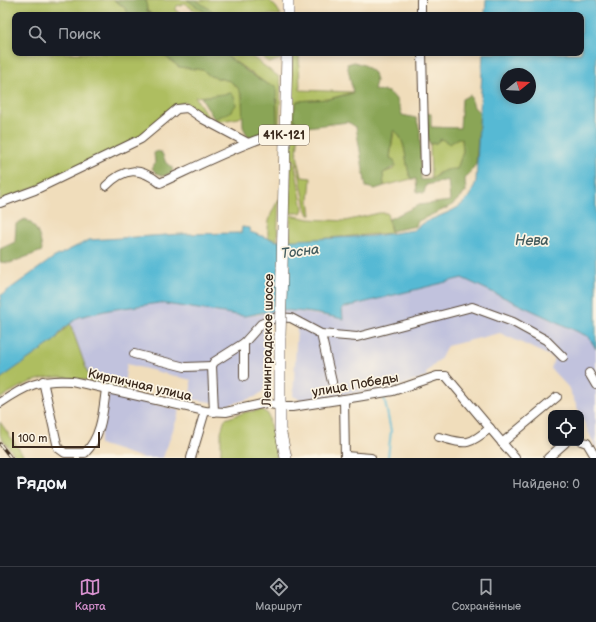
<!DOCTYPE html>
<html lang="ru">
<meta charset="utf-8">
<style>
:root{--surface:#171b24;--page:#242831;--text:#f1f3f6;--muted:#9ea1a6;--line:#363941;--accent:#d690ce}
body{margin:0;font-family:"Balsamiq Sans",sans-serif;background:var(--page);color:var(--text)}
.controls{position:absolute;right:12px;bottom:12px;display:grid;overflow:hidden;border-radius:8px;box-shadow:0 2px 6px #0003}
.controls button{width:36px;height:36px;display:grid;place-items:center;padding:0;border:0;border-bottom:1px solid var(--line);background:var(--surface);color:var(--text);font:20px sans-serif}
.compass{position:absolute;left:500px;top:68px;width:36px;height:36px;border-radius:50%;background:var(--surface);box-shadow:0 2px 6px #0003;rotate:72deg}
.scale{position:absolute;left:12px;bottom:10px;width:88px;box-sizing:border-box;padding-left:4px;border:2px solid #3b2a1e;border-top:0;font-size:11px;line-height:14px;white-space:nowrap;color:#3b2a1e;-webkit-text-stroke:3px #fcf5e5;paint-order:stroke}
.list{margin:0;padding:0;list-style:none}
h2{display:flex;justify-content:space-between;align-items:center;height:52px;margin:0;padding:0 16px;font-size:17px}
h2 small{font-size:13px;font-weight:400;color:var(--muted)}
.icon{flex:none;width:22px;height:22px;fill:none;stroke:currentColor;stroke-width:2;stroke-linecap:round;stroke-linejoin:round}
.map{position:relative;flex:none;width:596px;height:458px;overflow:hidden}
.search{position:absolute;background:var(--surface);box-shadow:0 2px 6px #0003;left:12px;right:12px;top:12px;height:44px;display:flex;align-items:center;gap:10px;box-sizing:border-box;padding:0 14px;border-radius:8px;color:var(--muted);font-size:15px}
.sheet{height:108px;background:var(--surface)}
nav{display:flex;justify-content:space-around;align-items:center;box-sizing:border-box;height:56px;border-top:1px solid var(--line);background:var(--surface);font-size:11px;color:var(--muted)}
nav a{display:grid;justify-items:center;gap:2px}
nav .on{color:var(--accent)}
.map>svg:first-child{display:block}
.industrial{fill:#c1c2dd}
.green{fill:#aebe61;stroke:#747440}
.forest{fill:#8aa557;stroke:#62683a}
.water{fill:#56b9d4;stroke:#487279;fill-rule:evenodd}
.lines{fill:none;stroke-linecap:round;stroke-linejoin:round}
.stream{stroke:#56b9d4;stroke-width:2}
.minor-casing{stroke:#564536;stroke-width:10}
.major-casing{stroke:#564536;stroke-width:12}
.minor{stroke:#fff;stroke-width:8}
.major{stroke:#fff;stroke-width:11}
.rail-casing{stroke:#3b2a1e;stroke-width:3.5}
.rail{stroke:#fcf5e5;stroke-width:2;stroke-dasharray:6;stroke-linecap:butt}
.major-bridge-casing{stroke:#564536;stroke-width:12;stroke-linecap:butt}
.major-bridge{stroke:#fff;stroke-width:11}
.labels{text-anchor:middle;stroke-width:3.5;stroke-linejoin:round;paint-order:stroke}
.shield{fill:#fcf5e5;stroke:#75675a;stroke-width:1}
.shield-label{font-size:12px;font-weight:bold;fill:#3b2a1e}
.street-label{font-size:13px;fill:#3b2a1e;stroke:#fcf5e5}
.water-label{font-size:14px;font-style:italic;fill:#445c5e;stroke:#fcf5e5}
</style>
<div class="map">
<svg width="596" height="458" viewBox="0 0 596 458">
<rect width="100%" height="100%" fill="#fcf5e5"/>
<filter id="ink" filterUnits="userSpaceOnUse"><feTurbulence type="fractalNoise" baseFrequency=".025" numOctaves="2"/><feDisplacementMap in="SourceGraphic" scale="8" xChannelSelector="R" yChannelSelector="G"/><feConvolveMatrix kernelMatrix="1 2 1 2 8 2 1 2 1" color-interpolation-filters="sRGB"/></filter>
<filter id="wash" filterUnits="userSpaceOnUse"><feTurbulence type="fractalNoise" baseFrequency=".012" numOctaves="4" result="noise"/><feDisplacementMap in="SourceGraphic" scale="16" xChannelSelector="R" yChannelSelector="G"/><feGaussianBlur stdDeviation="0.9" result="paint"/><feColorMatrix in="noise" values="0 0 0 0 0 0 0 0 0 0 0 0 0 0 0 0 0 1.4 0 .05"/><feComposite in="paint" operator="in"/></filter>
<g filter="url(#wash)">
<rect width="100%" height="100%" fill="#f0ddbb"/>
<g class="industrial">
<path d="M462 278 589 337 596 349V449L568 387 551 369 554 358 500 333 447 346 441 358 426 373 427 376 393 388 303 401 293 396 297 327 293 323H270L265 331 266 385 262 392 255 397 218 408 217 403 191 399V380L127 364 124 384 88 374 70 323 79 317 109 310 159 303 244 316 257 315 271 311H294L343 319 342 308Z"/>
<path d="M109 393 180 410 163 458H143L99 444Z"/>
</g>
<g class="green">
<path d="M0 0H114L124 7 129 15H15V53H161L179 67 203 70 210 76 230 81 238 88 242 96 243 115 239 118 216 122 214 119 230 112 235 98 231 94 195 97 210 120 185 102 178 105 141 136 72 172 0 201Z"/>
<path d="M146 0H269L276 7 281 15H201L184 3 181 6 178 5 175 10 183 15H153L147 11Z"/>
<path d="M223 53H247L279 77 281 85 279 130H277V99L267 84Z"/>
<path d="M264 53H279L280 59 270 63 264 59Z"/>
<path d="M292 53H299L300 90 354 92 329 99 297 101 294 123 299 128 297 155 302 177 311 178 309 201 311 215H309L306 208 297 163 289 154Z"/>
<path d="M394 130C408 141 404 163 411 179L384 186 383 173 394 169 390 158Z"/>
<path d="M458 138 462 139 463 152 457 169 438 173 433 179 431 178 430 144 436 143 441 139Z"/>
<path d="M291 159 295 165 303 209 301 213H290Z"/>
<path d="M279 199 277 241 268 237C267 221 271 212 279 199Z"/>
<path d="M379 213H387L391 233 290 241V215L309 219 345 221Z"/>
<path d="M70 323 88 374 124 384 123 389C71 377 47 366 0 399V379L54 341Z"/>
<path d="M262 410 268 414 277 458H221V432L225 419 246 412Z"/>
<path d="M0 422 24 456 27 458H17L0 436Z"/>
</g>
<g class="forest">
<path d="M114 0H146L147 11 153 15H129L124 7Z"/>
<path d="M187 0H196L218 15H209Z"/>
<path d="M161 53H223L248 72 267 84 276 86 277 130 252 138 248 137 243 127 242 96 238 88 230 81 210 76 203 70 179 67Z"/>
<path d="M354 62 364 65 374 73 376 81 374 90C378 91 380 90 384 91 395 92 400 106 402 115L416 118 420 130 421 180 433 179C440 171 446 169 457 169L463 152 462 139 458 138 450 144 441 139 436 143 430 144 428 139 426 113 431 114V127L460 128 462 99 470 95 474 107 480 113 476 164 465 179 466 192 451 206 418 221 416 226 391 231 389 219 419 205 450 201 448 180 426 185 424 193 417 192 416 179H411C404 163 408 141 394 130L393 132 390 158 394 160 396 166 383 173 384 186 375 189 366 187 356 127 348 122 299 128C291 119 293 111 297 101L329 99 353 93 347 64Z"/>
<path d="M231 93 235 98 236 105 230 112 214 119 201 97Z"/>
<path d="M158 151 162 153 166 163 173 168 171 173 163 176 156 173 152 168 155 163 154 153Z"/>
<path d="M25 219C37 225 41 238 42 251L10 263 0 262V249L15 242 16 224Z"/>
</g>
<path class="water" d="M486 0H596V349L589 337 462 278 342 308 343 319C321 314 295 309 272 311 262 312 254 315 244 316L159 303 109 310 79 317 63 329 54 341 0 379V300L2 298 0 296 53 258 89 240 182 234 241 233 242 227 249 228 250 232 277 241 374 236 414 230C435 211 466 217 476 181L483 53H581V15H485ZM506 74H530V98H506Z"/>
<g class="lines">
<path class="stream" d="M384 397 391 431 388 457"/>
</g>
</g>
<g filter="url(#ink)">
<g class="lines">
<g class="minor-casing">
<g id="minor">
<path d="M421 0V15"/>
<path d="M422 53 425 172"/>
<path d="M106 186C125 167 140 167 160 183 183 173 266 131 284 133"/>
<path d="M0 203 35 190 141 139 177 109 187 108 203 119 248 143"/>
<path d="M321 334 332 382"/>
<path d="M134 354 185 367 212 366"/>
<path d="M589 373 596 385"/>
<path d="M244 377V343"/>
<path d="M43 381 58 448 65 453H85C102 436 103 411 106 389"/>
<path d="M344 399 345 458"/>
<path d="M0 403C27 385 39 379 72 381L205 411 226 412 266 403 285 407H292L357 397 393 391 437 376H446L515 458"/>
<path d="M214 412 212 366 214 362 244 343 261 324 277 317 291 318 321 334 357 337 472 307 513 322 546 340 563 357"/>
<path d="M439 437C466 444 467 447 490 428"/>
<path d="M581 441 587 443 596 458"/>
<path d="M502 443 557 397"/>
<path d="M345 456 371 458"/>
<path d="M191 458 205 411"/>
<path d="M548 458 565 443"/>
</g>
</g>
<g class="major-casing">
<g id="major">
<path d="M288 15V0"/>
<path d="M282 268 287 53"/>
<path d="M280 336V429L286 458"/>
</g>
</g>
<use href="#minor" class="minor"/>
<use href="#major" class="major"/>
<g class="rail-casing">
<path id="rail" d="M0 444 11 458"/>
</g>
<use href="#rail" class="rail"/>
<g class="major-bridge-casing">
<path id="major-bridge" d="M280 336 282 268"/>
</g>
<use href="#major-bridge" class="major-bridge"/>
</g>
</g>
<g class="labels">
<rect class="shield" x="259" y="125" width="50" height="20" rx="3"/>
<g class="shield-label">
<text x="284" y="139">41К-121</text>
</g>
<g class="street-label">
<text transform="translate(267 340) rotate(-89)" y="5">Ленинградское шоссе</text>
<text transform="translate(140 384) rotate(13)" y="5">Кирпичная улица</text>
<text transform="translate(355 384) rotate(-10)" y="5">улица Победы</text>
</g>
<g class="water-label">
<text x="532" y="245">Нева</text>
<text transform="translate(300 251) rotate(-7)" y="5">Тосна</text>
</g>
</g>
</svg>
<div class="controls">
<button><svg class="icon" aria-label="locate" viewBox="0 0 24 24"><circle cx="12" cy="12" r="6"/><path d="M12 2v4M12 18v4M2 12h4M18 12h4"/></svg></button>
</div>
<svg class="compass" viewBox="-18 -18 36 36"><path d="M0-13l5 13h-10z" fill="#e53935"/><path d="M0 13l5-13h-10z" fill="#9ea1a6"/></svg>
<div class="scale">100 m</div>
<div class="search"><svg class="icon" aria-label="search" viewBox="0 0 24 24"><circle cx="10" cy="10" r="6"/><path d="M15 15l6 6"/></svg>Поиск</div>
</div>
<section class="sheet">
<h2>Рядом<small>Найдено: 0</small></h2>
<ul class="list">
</ul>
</section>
<nav>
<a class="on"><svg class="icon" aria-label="map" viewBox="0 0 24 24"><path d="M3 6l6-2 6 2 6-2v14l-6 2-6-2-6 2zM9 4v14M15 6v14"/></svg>Карта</a>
<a><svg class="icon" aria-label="directions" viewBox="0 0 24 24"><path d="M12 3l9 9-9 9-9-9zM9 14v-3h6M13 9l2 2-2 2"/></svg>Маршрут</a>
<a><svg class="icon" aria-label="saved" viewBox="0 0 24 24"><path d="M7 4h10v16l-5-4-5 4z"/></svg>Сохранённые</a>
</nav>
